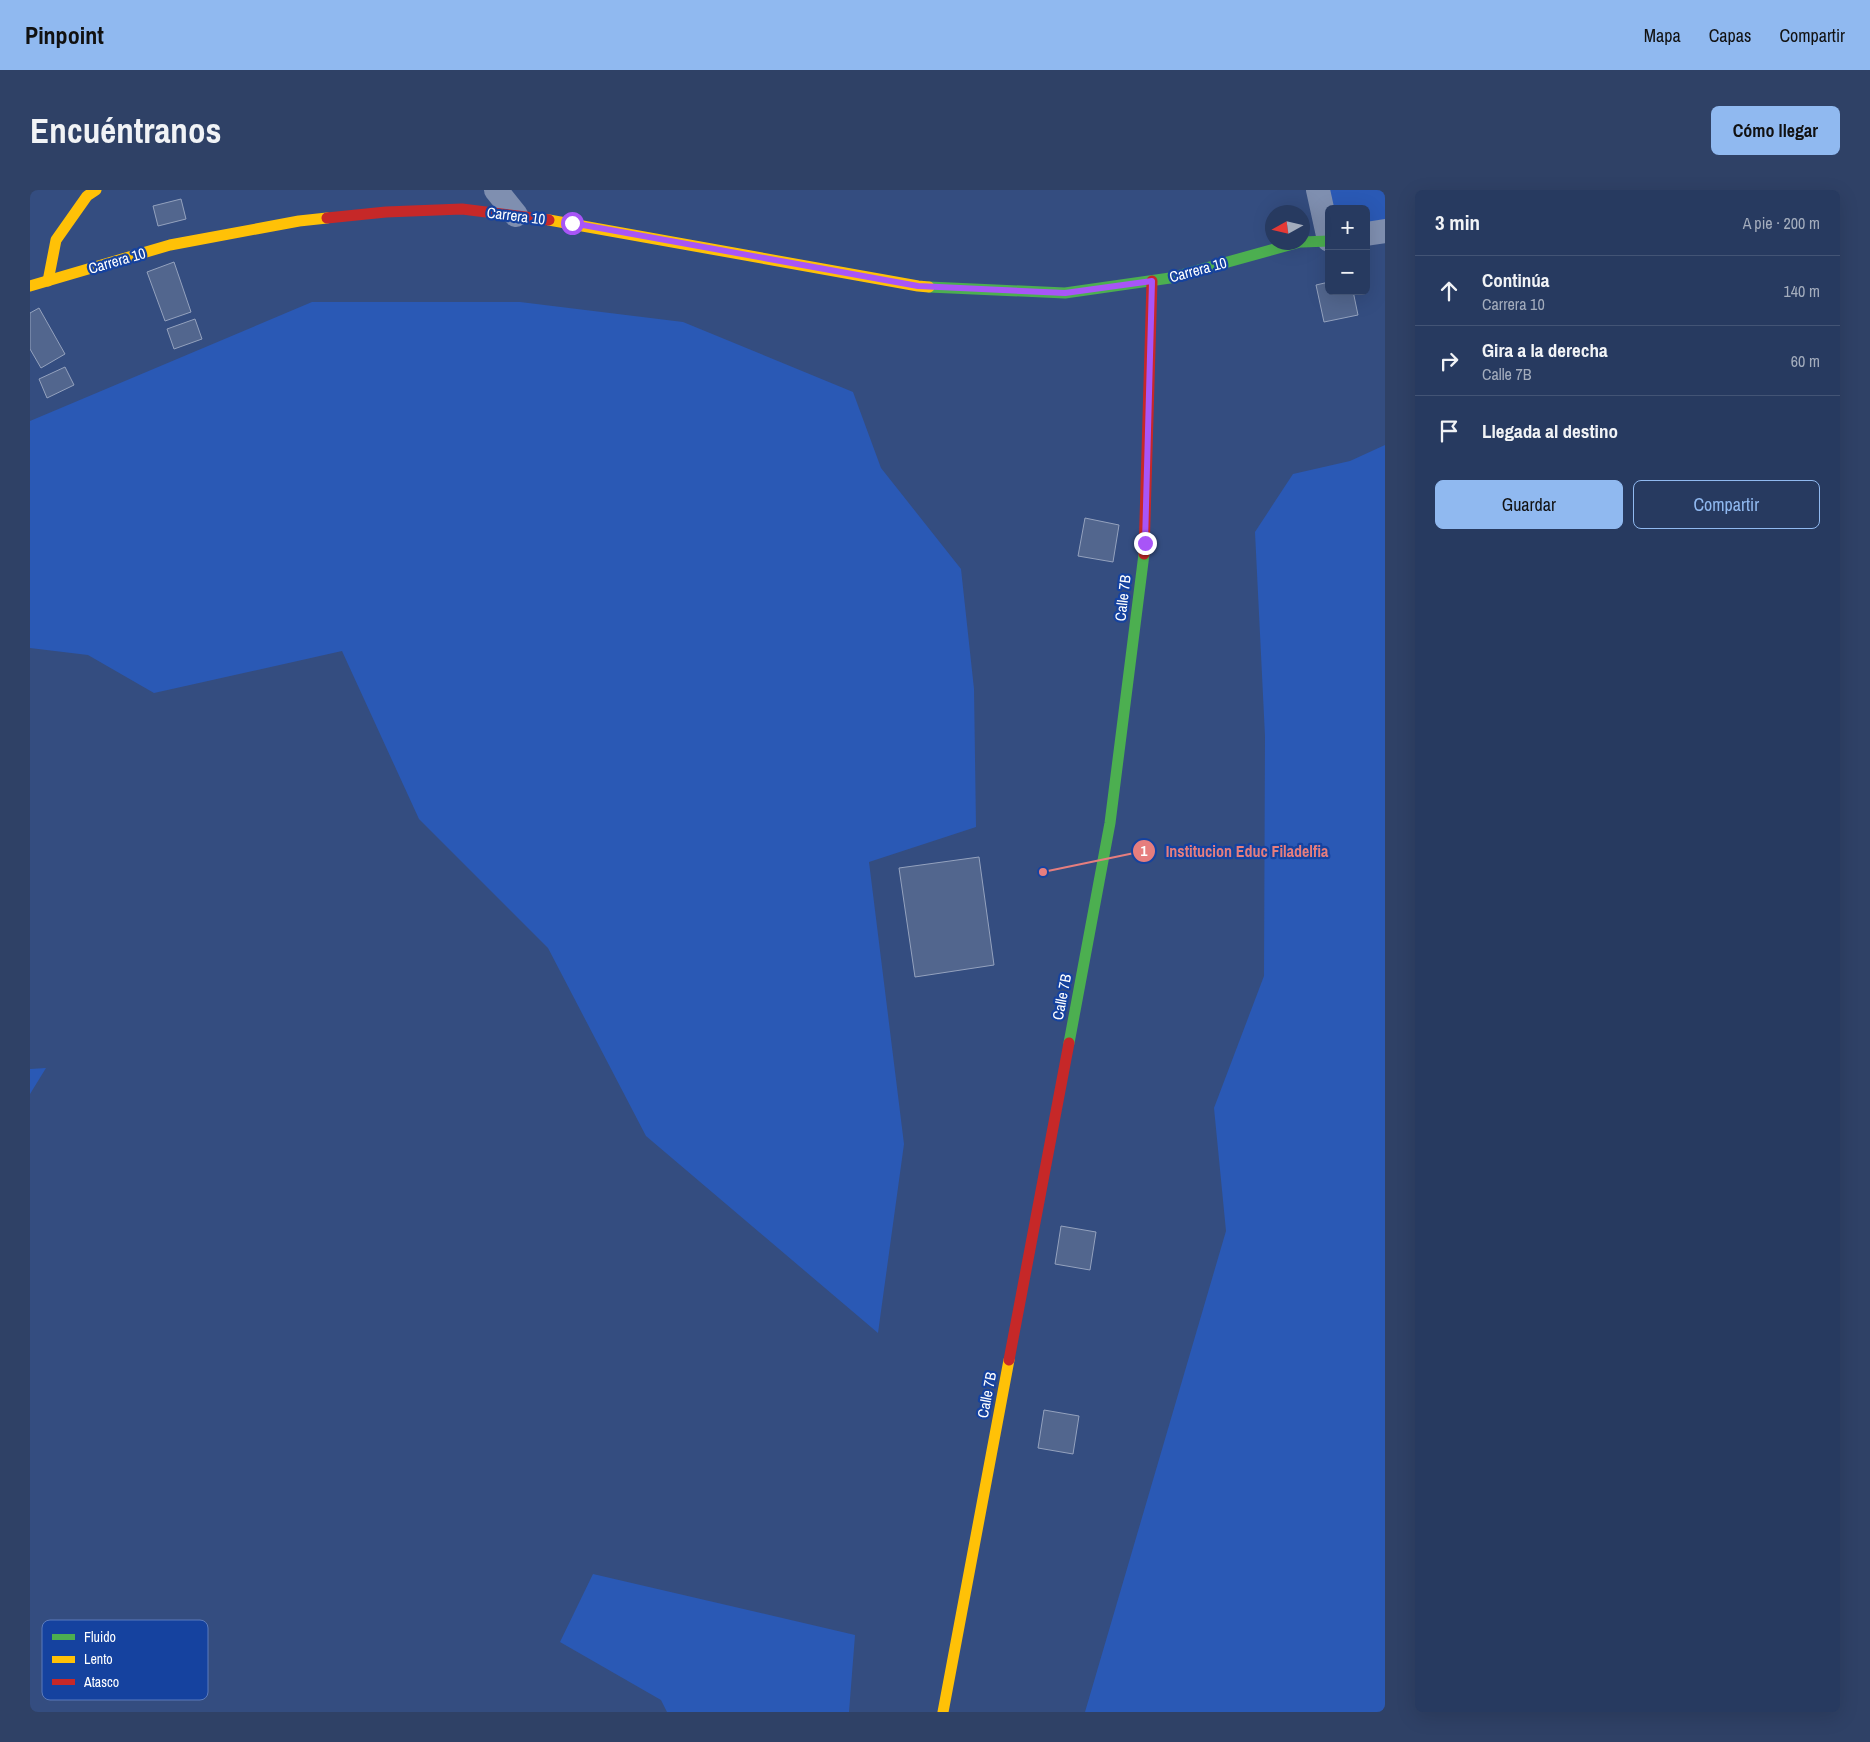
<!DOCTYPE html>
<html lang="es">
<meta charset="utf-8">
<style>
:root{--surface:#273a60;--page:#2f4166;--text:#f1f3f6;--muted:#a4adbd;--line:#435475;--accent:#90b9f0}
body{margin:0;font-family:"Archivo Narrow",sans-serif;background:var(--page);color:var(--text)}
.controls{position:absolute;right:15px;top:15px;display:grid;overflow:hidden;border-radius:8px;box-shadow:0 5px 20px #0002}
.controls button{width:45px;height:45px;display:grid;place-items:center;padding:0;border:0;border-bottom:1px solid var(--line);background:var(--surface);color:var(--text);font:25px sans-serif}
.compass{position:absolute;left:1235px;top:15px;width:45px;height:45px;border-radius:50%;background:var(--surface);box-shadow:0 5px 20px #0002;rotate:262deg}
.stop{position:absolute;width:15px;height:15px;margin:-11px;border:4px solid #a855f7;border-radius:50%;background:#fff}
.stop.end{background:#a855f7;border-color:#fff;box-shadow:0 1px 5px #0008}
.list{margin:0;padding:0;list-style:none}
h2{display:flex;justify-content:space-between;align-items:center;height:65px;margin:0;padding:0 20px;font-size:21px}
h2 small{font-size:16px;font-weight:400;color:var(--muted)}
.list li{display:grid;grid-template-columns:32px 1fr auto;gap:15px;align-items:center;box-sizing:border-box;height:70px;padding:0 20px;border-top:1px solid var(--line)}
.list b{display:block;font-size:19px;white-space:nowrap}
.list p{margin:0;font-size:16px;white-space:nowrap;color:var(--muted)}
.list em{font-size:16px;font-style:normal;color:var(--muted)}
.actions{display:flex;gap:10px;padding:15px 20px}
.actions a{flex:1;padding:11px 0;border:1px solid var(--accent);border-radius:8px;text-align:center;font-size:18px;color:var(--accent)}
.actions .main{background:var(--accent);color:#111}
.icon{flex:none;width:28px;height:28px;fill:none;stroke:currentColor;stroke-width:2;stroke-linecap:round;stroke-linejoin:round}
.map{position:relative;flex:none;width:1355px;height:1522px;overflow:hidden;border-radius:8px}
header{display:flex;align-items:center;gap:30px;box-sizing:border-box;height:70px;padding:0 25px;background:var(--accent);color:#111}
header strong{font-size:24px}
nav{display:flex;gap:28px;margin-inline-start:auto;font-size:18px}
.intro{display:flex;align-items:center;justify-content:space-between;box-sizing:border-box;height:120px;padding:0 30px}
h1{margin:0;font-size:35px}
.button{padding:12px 22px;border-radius:8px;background:var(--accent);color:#111;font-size:18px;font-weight:700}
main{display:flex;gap:30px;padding:0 30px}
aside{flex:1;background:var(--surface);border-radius:8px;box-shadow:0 5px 20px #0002}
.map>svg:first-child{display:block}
.green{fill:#2a59b5}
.building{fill:#52668e;stroke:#94a2be}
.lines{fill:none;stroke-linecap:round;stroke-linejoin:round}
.street{stroke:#7f8fb0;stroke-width:24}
.fast{stroke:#4caf50;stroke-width:11}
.slow{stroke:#ffc107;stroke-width:11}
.jam{stroke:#c62828;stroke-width:11}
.route{stroke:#a855f7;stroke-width:6}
.labels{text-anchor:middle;stroke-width:4.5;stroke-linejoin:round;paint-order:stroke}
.street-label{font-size:15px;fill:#fff;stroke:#15429f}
.key{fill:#15429f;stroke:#5b7bbc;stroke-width:1}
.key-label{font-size:14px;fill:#fff}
.leader{fill:none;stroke:#e67e7e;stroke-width:2}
.callout-dot{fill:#e67e7e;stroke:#15429f;stroke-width:2}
.mark-label{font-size:15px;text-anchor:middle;font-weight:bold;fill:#fff}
.callout-label{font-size:16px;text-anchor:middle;font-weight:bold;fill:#e67e7e;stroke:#15429f;stroke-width:4.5;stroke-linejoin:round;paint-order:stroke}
</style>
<header>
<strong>Pinpoint</strong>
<nav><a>Mapa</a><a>Capas</a><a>Compartir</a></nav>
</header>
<div class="intro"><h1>Encuéntranos</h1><a class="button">Cómo llegar</a></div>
<main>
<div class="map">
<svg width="1355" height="1522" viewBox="0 0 1355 1522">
<rect width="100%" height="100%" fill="#344d80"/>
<g class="green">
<path d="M1288 0H1355V38L1336 42V19H1299Z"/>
<path d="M282 112H490L653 132 823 202 851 278 931 379 944 499 946 637 839 672 874 954 848 1143 616 946 518 758 389 629 312 461 124 503 58 465 0 458V231Z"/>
<path d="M1355 255V1522H1055L1196 1041 1184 918 1234 786 1235 546 1225 342 1263 284 1320 271Z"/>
<path d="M16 878 0 904V879Z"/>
<path d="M563 1384 825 1445 819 1522H637L631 1510 530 1452Z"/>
</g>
<g class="building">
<path d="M151 9 156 29 128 36 123 16Z"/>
<path d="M144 72 161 122 135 131 117 82Z"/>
<path d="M1299 92V101H1323L1328 125 1294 132 1286 95Z"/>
<path d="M9 118 35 164 11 178 0 159V123Z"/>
<path d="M165 129 172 149 144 159 137 139Z"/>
<path d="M35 177 44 195 17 208 9 189Z"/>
<path d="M1055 328 1089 335 1083 372 1048 366Z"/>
<path d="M949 667 964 775 885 787 869 678Z"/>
<path d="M1031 1036 1066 1042 1060 1080 1025 1074Z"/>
<path d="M1014 1220 1049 1226 1043 1264 1008 1258Z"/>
</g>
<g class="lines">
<g class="street">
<path d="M466 0 486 25"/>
<path d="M1288 0 1299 50"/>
<path d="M1336 44 1355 41"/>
</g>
<g class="fast">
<path d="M1272 52 1299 51"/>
<path d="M899 97 1035 103 1140 88 1270 52"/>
<path d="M1039 853 1080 633 1114 364"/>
</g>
<g class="slow">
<path d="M519 30 888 96 899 97"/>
<path d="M18 91 26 50 57 6 66 0"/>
<path d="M0 96 140 55 269 31 297 28"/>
<path d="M913 1522 979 1170"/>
</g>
<g class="jam">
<path d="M297 28 356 22 432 19 519 30"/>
<path d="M1114 364 1122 91"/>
<path d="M979 1170 1039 853"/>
</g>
</g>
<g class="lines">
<path class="route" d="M542 33 888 96 1035 103 1122 91 1115 353"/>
</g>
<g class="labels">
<g class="street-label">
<text transform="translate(486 26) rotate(7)" y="5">Carrera 10</text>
<text transform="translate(87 71) rotate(-16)" y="5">Carrera 10</text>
<text transform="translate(1168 80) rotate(-15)" y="5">Carrera 10</text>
<text transform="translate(1093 408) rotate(-83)" y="5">Calle 7B</text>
<text transform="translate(1032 807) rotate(-79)" y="5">Calle 7B</text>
<text transform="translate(957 1205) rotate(-79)" y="5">Calle 7B</text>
</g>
</g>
<rect x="12" y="1430" width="166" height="80" rx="8" class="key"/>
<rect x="22" y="1444" width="23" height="6" fill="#4caf50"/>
<rect x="22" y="1466" width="23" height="7" fill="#ffc107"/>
<rect x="22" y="1489" width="23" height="6" fill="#c62828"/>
<g class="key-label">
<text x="54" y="1452">Fluido</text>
<text x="54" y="1474">Lento</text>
<text x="54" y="1497">Atasco</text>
</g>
<path class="leader" d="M1013 682L1114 661"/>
<g class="callout-dot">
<circle cx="1013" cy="682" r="5"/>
<circle cx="1114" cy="661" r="12"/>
</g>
<g class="mark-label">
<text x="1114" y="666">1</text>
</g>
<g class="callout-label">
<text x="1217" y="667">Institucion Educ Filadelfia</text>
</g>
</svg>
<div class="controls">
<button>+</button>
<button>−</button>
</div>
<svg class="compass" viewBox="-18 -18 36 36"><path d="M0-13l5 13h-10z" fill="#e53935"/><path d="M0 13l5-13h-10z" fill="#a4adbd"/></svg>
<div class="stop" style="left:542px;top:33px"></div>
<div class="stop end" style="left:1115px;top:353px"></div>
</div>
<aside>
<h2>3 min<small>A pie · 200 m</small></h2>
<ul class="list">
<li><svg class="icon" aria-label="ahead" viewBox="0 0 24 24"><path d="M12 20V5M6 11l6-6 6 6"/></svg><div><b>Continúa</b><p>Carrera 10</p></div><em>140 m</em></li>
<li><svg class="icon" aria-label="right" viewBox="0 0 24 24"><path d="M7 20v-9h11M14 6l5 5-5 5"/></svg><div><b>Gira a la derecha</b><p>Calle 7B</p></div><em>60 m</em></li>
<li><svg class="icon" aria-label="arrive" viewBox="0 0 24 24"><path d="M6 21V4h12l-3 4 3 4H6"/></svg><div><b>Llegada al destino</b></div></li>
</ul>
<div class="actions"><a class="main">Guardar</a><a>Compartir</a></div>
</aside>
</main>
